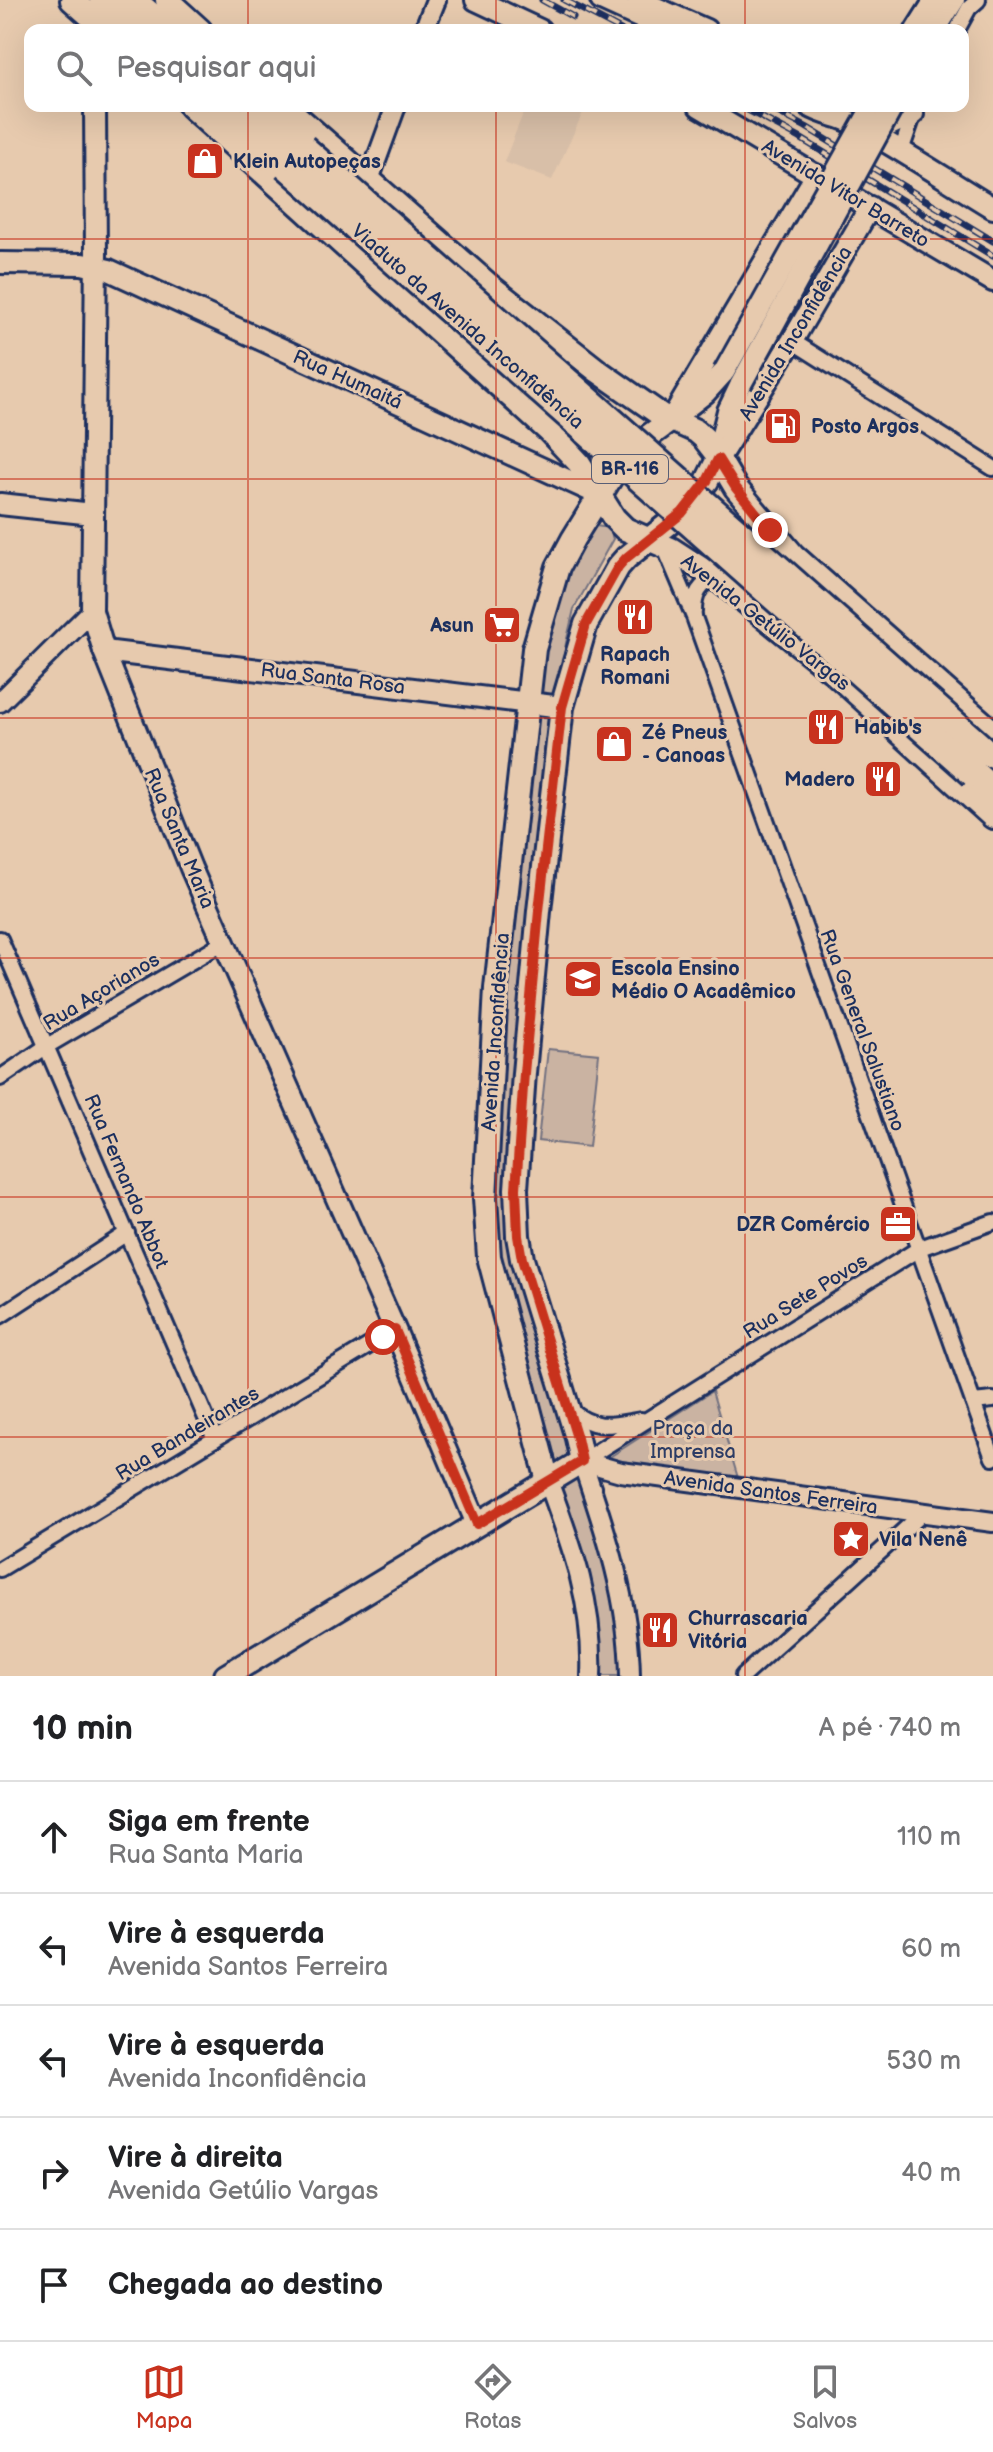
<!DOCTYPE html>
<html lang="pt">
<meta charset="utf-8">
<style>
:root{--surface:#fff;--page:#f6f6f6;--text:#202124;--muted:#757577;--line:#e0e0e0;--accent:#c8321e}
body{margin:0;font-family:"Balsamiq Sans",sans-serif;background:var(--page);color:var(--text)}
.stop{position:absolute;width:24px;height:24px;margin:-18px;border:6px solid #c8321e;border-radius:50%;background:#fff}
.stop.end{background:#c8321e;border-color:#fff;box-shadow:0 2px 8px #0008}
.list{margin:0;padding:0;list-style:none}
h2{display:flex;justify-content:space-between;align-items:center;height:104px;margin:0;padding:0 32px;font-size:34px}
h2 small{font-size:26px;font-weight:400;color:var(--muted)}
.list li{display:grid;grid-template-columns:52px 1fr auto;gap:24px;align-items:center;box-sizing:border-box;height:112px;padding:0 32px;border-top:2px solid var(--line)}
.list b{display:block;font-size:30px;white-space:nowrap}
.list p{margin:0;font-size:26px;white-space:nowrap;color:var(--muted)}
.list em{font-size:26px;font-style:normal;color:var(--muted)}
.icon{flex:none;width:44px;height:44px;fill:none;stroke:currentColor;stroke-width:2;stroke-linecap:round;stroke-linejoin:round}
.map{position:relative;flex:none;width:993px;height:1676px;overflow:hidden}
.search{position:absolute;background:var(--surface);box-shadow:0 8px 32px #0002;left:24px;right:24px;top:24px;height:88px;display:flex;align-items:center;gap:20px;box-sizing:border-box;padding:0 28px;border-radius:16px;color:var(--muted);font-size:30px}
.sheet{height:664px;background:var(--surface)}
nav{display:flex;justify-content:space-around;align-items:center;box-sizing:border-box;height:112px;border-top:2px solid var(--line);background:var(--surface);font-size:22px;color:var(--muted)}
nav a{display:grid;justify-items:center;gap:4px}
nav .on{color:var(--accent)}
.map>svg:first-child{display:block}
.built{fill:#d8bfa8}
.green{fill:#cab3a2;stroke:#727180;stroke-width:2}
.lines{fill:none;stroke-linecap:round;stroke-linejoin:round}
.minor-casing{stroke:#1b2f5e;stroke-width:20}
.tertiary-casing{stroke:#1b2f5e;stroke-width:24}
.secondary-casing{stroke:#1b2f5e;stroke-width:26}
.primary-casing{stroke:#1b2f5e;stroke-width:28}
.motorway-casing{stroke:#1b2f5e;stroke-width:32}
.minor{stroke:#e7caae;stroke-width:14}
.tertiary{stroke:#e7caae;stroke-width:18}
.secondary{stroke:#e7caae;stroke-width:20}
.primary{stroke:#e7caae;stroke-width:22}
.motorway{stroke:#e7caae;stroke-width:26}
.rail-casing{stroke:#1b2f5e;stroke-width:7}
.rail{stroke:#e7caae;stroke-width:4;stroke-dasharray:12;stroke-linecap:butt}
.secondary-bridge-casing{stroke:#1b2f5e;stroke-width:26;stroke-linecap:butt}
.motorway-bridge-casing{stroke:#1b2f5e;stroke-width:32;stroke-linecap:butt}
.secondary-bridge{stroke:#e7caae;stroke-width:20}
.motorway-bridge{stroke:#e7caae;stroke-width:26}
.route{stroke:#c8321e;stroke-width:10}
.grid{fill:none;stroke:#c8321e;stroke-width:2;stroke-opacity:0.55}
.labels{text-anchor:middle;stroke-width:6;stroke-linejoin:round;paint-order:stroke}
.shield{fill:#e7caae;stroke:#585e76;stroke-width:2}
.shield-label{font-size:18px;font-weight:bold;fill:#1b2f5e}
.poi-label{font-size:20px;font-weight:bold;fill:#1b2f5e;stroke:#e7caae;text-anchor:start}
.street-label{font-size:20px;fill:#1b2f5e;stroke:#e7caae}
.park-label{font-size:20px;fill:#2c3c65;stroke:#e7caae}
</style>
<div class="map">
<svg width="993" height="1676" viewBox="0 0 993 1676">
<rect width="100%" height="100%" fill="#e7caae"/>
<filter id="ink" filterUnits="userSpaceOnUse"><feTurbulence type="fractalNoise" baseFrequency=".0125" numOctaves="2"/><feDisplacementMap in="SourceGraphic" scale="16" xChannelSelector="R" yChannelSelector="G"/><feConvolveMatrix kernelMatrix="1 2 1 2 8 2 1 2 1" color-interpolation-filters="sRGB"/></filter>
<g filter="url(#ink)">
<path class="built" d="M526 106H586L552 180 504 162Z"/>
<g class="green">
<path d="M596 526 609 528 613 539 574 609 566 643 552 734 508 1186 613 1589 622 1662 621 1676H596L563 1502 494 1260 502 992 531 731 554 600 574 559Z"/>
<path d="M548 1049 599 1054 589 1147 538 1141Z"/>
<path d="M712 1391 738 1478 605 1460Z"/>
</g>
<g class="lines">
<g class="minor-casing">
<g id="minor">
<path d="M957 30 969 8 978 0"/>
<path d="M901 151 915 110"/>
<path d="M792 341 993 468"/>
<path d="M664 546 694 617 993 1458"/>
<path d="M694 612C694 595 699 584 716 578"/>
<path d="M0 939 215 1439"/>
<path d="M0 1078 47 1046 224 942"/>
<path d="M0 1316 127 1233"/>
<path d="M973 1402 993 1400"/>
<path d="M571 1411C596 1431 611 1425 641 1420"/>
<path d="M582 1461 920 1248 993 1222"/>
<path d="M0 1569 395 1330"/>
<path d="M743 1676 923 1513"/>
</g>
</g>
<g class="tertiary-casing">
<g id="tertiary">
<path d="M424 30 436 0"/>
<path d="M369 180 396 106"/>
<path d="M0 702 92 611"/>
<path d="M582 1461 621 1472 993 1522"/>
<path d="M582 1461C606 1532 629 1600 630 1676"/>
<path d="M548 1481C572 1546 594 1605 591 1676"/>
</g>
</g>
<g class="secondary-casing">
<g id="secondary">
<path d="M476 0 540 30"/>
<path d="M601 0 667 30"/>
<path d="M638 0 706 30"/>
<path d="M916 30 935 0"/>
<path d="M935 30 954 0"/>
<path d="M95 106 96 254 92 611 104 651 191 868 395 1330 477 1524"/>
<path d="M699 106 993 281"/>
<path d="M809 106C826 116 838 115 855 124 902 150 947 180 993 208"/>
<path d="M873 133 913 114"/>
<path d="M0 263 82 264 109 270 600 495"/>
<path d="M677 415 705 393 724 372"/>
<path d="M671 420 816 175"/>
<path d="M719 447 728 411 741 384"/>
<path d="M718 459 792 341 870 207"/>
<path d="M0 504 93 514"/>
<path d="M104 651 562 707"/>
</g>
</g>
<g class="primary-casing">
<g id="primary">
<path d="M72 0 106 30"/>
<path d="M167 0 200 30"/>
<path d="M190 106 548 430 579 463 614 518 625 529 671 549 720 581 832 671 993 817"/>
<path d="M285 106 490 286 598 371 661 415 696 431 704 438 714 451 736 488 793 555 993 732"/>
<path d="M548 1481 489 1257 485 1198 496 988 528 702 534 649 558 567 573 539 623 458 638 444 671 420"/>
<path d="M226 1676 582 1461 577 1438 522 1259 518 1236 516 1189 524 1073 539 911 562 707 586 624 618 567 626 558 682 513 707 481 718 459"/>
</g>
</g>
<g class="motorway-casing">
<g id="motorway">
<path d="M103 0 136 30"/>
<path d="M132 0 167 30"/>
<path d="M220 106 286 165"/>
<path d="M255 106 303 148"/>
<path d="M974 774 993 791"/>
</g>
</g>
<use href="#minor" class="minor"/>
<use href="#tertiary" class="tertiary"/>
<use href="#secondary" class="secondary"/>
<use href="#primary" class="primary"/>
<use href="#motorway" class="motorway"/>
<g class="rail-casing">
<g id="rail">
<path d="M542 0 573 17"/>
<path d="M564 0 621 30"/>
<path d="M740 106 800 138 993 256"/>
<path d="M766 106 806 127 993 241"/>
</g>
</g>
<use href="#rail" class="rail"/>
<g class="secondary-bridge-casing">
<g id="secondary-bridge">
<path d="M724 372 873 106"/>
<path d="M741 384 893 106"/>
</g>
</g>
<g class="motorway-bridge-casing">
<g id="motorway-bridge">
<path d="M303 148 987 753"/>
<path d="M286 165 974 774"/>
</g>
</g>
<use href="#secondary-bridge" class="secondary-bridge"/>
<use href="#motorway-bridge" class="motorway-bridge"/>
</g>
</g>
<g class="lines" filter="url(#ink)">
<path class="route" d="M383 1337 395 1330 477 1524 582 1461 577 1438 522 1259 518 1236 516 1189 524 1073 539 911 562 707 586 624 618 567 626 558 682 513 707 481 718 459 736 488 770 530"/>
</g>
<path class="grid" d="M248 0V30M496 0V30M745 0V30M248 106V1676M496 106V1676M745 106V1676M0 239H993M0 479H993M0 718H993M0 958H993M0 1197H993M0 1437H993"/>
<defs>
<g id="shop-square" transform="scale(2)"><rect x="-9" y="-9" width="18" height="18" rx="4" fill="#c8321e" stroke="#e7caae"/><path d="M-5-2.5h2.3a2.7 3.5 0 0 1 5.4 0H5L5.5 6h-11ZM-1.5-2.5h3a1.5 2.3 0 0 0-3 0Z" fill="#fff"/></g>
<g id="fuel-square" transform="scale(2)"><rect x="-9" y="-9" width="18" height="18" rx="4" fill="#c8321e" stroke="#e7caae"/><path d="M-5.5-6h7V0h2V4h1.3V-2.5L3-4.5l.8-.8L6-3V5H2.5V1h-1V6h-7ZM-4.2-4.7v3.2H.2V-4.7Z" fill="#fff"/></g>
<g id="restaurant-square" transform="scale(2)"><rect x="-9" y="-9" width="18" height="18" rx="4" fill="#c8321e" stroke="#e7caae"/><path d="M-5-6h1v4h1v-4h1v4h1v-4h1v5L-1.5 .5V6h-2V.5L-5-1ZM5-6V6H3V1.5H1.5Q1.5-4 5-6Z" fill="#fff"/></g>
<g id="supermarket-square" transform="scale(2)"><rect x="-9" y="-9" width="18" height="18" rx="4" fill="#c8321e" stroke="#e7caae"/><path d="M-6-5.5h2.5l.6 2H6L4.5 2H-2.5L-4.4-4H-6ZM-1.5 3.2a1.3 1.3 0 1 0 .1 0ZM3 3.2a1.3 1.3 0 1 0 .1 0Z" fill="#fff"/></g>
<g id="school-square" transform="scale(2)"><rect x="-9" y="-9" width="18" height="18" rx="4" fill="#c8321e" stroke="#e7caae"/><path d="M0-5L7-2L0 1L-7-2ZM-4 1L0 2.5L4 1V4Q0 6-4 4Z" fill="#fff"/></g>
<g id="office-square" transform="scale(2)"><rect x="-9" y="-9" width="18" height="18" rx="4" fill="#c8321e" stroke="#e7caae"/><path d="M-6-3h4V-5.5h4V-3h4V5H-6ZM-1-4.5V-3h2v-1.5ZM-6 0V1H6V0Z" fill="#fff"/></g>
<g id="sight-square" transform="scale(2)"><rect x="-9" y="-9" width="18" height="18" rx="4" fill="#c8321e" stroke="#e7caae"/><path d="M0-6L1.8-2.2L6-1.7L2.9 1.2L3.7 5.4L0 3.3L-3.7 5.4L-2.9 1.2L-6-1.7L-1.8-2.2Z" fill="#fff"/></g>
</defs>
<g fill-rule="evenodd">
<use href="#shop-square" x="205" y="161"/>
<use href="#fuel-square" x="783" y="426"/>
<use href="#restaurant-square" x="635" y="617"/>
<use href="#supermarket-square" x="502" y="625"/>
<use href="#restaurant-square" x="826" y="727"/>
<use href="#shop-square" x="614" y="744"/>
<use href="#restaurant-square" x="883" y="779"/>
<use href="#school-square" x="583" y="979"/>
<use href="#office-square" x="898" y="1224"/>
<use href="#sight-square" x="851" y="1539"/>
<use href="#restaurant-square" x="660" y="1630"/>
</g>
<g class="labels">
<rect class="shield" x="592" y="455" width="76" height="28" rx="6"/>
<g class="shield-label">
<text x="630" y="475">BR-116</text>
</g>
<g class="poi-label">
<text x="233" y="168">Klein Autopeças</text>
<text x="811" y="433">Posto Argos</text>
<text x="474" y="632" text-anchor="end">Asun</text>
<text x="635" y="661" text-anchor="middle">Rapach<tspan x="635" dy="23">Romani</tspan></text>
<text x="854" y="734">Habib's</text>
<text x="642" y="739">Zé Pneus<tspan x="642" dy="23">- Canoas</tspan></text>
<text x="855" y="786" text-anchor="end">Madero</text>
<text x="611" y="975">Escola Ensino<tspan x="611" dy="23">Médio O Acadêmico</tspan></text>
<text x="870" y="1231" text-anchor="end">DZR Comércio</text>
<text x="879" y="1546">Vila Nenê</text>
<text x="688" y="1625">Churrascaria<tspan x="688" dy="23">Vitória</tspan></text>
</g>
<g class="street-label">
<text transform="translate(846 193) rotate(31)" y="7">Avenida Vitor Barreto</text>
<text transform="translate(468 326) rotate(41)" y="7">Viaduto da Avenida Inconfidência</text>
<text transform="translate(795 333) rotate(-59)" y="7">Avenida Inconfidência</text>
<text transform="translate(348 379) rotate(24)" y="7">Rua Humaitá</text>
<text transform="translate(766 622) rotate(38)" y="7">Avenida Getúlio Vargas</text>
<text transform="translate(333 678) rotate(7)" y="7">Rua Santa Rosa</text>
<text transform="translate(180 838) rotate(67)" y="7">Rua Santa Maria</text>
<text transform="translate(101 991) rotate(-31)" y="7">Rua Açorianos</text>
<text transform="translate(863 1030) rotate(70)" y="7">Rua General Salustiano</text>
<text transform="translate(495 1032) rotate(-86)" y="7">Avenida Inconfidência</text>
<text transform="translate(127 1181) rotate(67)" y="7">Rua Fernando Abbot</text>
<text transform="translate(805 1296) rotate(-32)" y="7">Rua Sete Povos</text>
<text transform="translate(187 1433) rotate(-31)" y="7">Rua Bandeirantes</text>
<text transform="translate(771 1492) rotate(8)" y="7">Avenida Santos Ferreira</text>
</g>
<g class="park-label">
<text x="693" y="1435">Praça da<tspan x="693" dy="23">Imprensa</tspan></text>
</g>
</g>
</svg>
<div class="stop" style="left:383px;top:1337px"></div>
<div class="stop end" style="left:770px;top:530px"></div>
<div class="search"><svg class="icon" aria-label="search" viewBox="0 0 24 24"><circle cx="10" cy="10" r="6"/><path d="M15 15l6 6"/></svg>Pesquisar aqui</div>
</div>
<section class="sheet">
<h2>10 min<small>A pé · 740 m</small></h2>
<ul class="list">
<li><svg class="icon" aria-label="ahead" viewBox="0 0 24 24"><path d="M12 20V5M6 11l6-6 6 6"/></svg><div><b>Siga em frente</b><p>Rua Santa Maria</p></div><em>110 m</em></li>
<li><svg class="icon" aria-label="left" viewBox="0 0 24 24"><path d="M17 20v-9H6M10 6l-5 5 5 5"/></svg><div><b>Vire à esquerda</b><p>Avenida Santos Ferreira</p></div><em>60 m</em></li>
<li><svg class="icon" aria-label="left" viewBox="0 0 24 24"><path d="M17 20v-9H6M10 6l-5 5 5 5"/></svg><div><b>Vire à esquerda</b><p>Avenida Inconfidência</p></div><em>530 m</em></li>
<li><svg class="icon" aria-label="right" viewBox="0 0 24 24"><path d="M7 20v-9h11M14 6l5 5-5 5"/></svg><div><b>Vire à direita</b><p>Avenida Getúlio Vargas</p></div><em>40 m</em></li>
<li><svg class="icon" aria-label="arrive" viewBox="0 0 24 24"><path d="M6 21V4h12l-3 4 3 4H6"/></svg><div><b>Chegada ao destino</b></div></li>
</ul>
</section>
<nav>
<a class="on"><svg class="icon" aria-label="map" viewBox="0 0 24 24"><path d="M3 6l6-2 6 2 6-2v14l-6 2-6-2-6 2zM9 4v14M15 6v14"/></svg>Mapa</a>
<a><svg class="icon" aria-label="directions" viewBox="0 0 24 24"><path d="M12 3l9 9-9 9-9-9zM9 14v-3h6M13 9l2 2-2 2"/></svg>Rotas</a>
<a><svg class="icon" aria-label="saved" viewBox="0 0 24 24"><path d="M7 4h10v16l-5-4-5 4z"/></svg>Salvos</a>
</nav>
